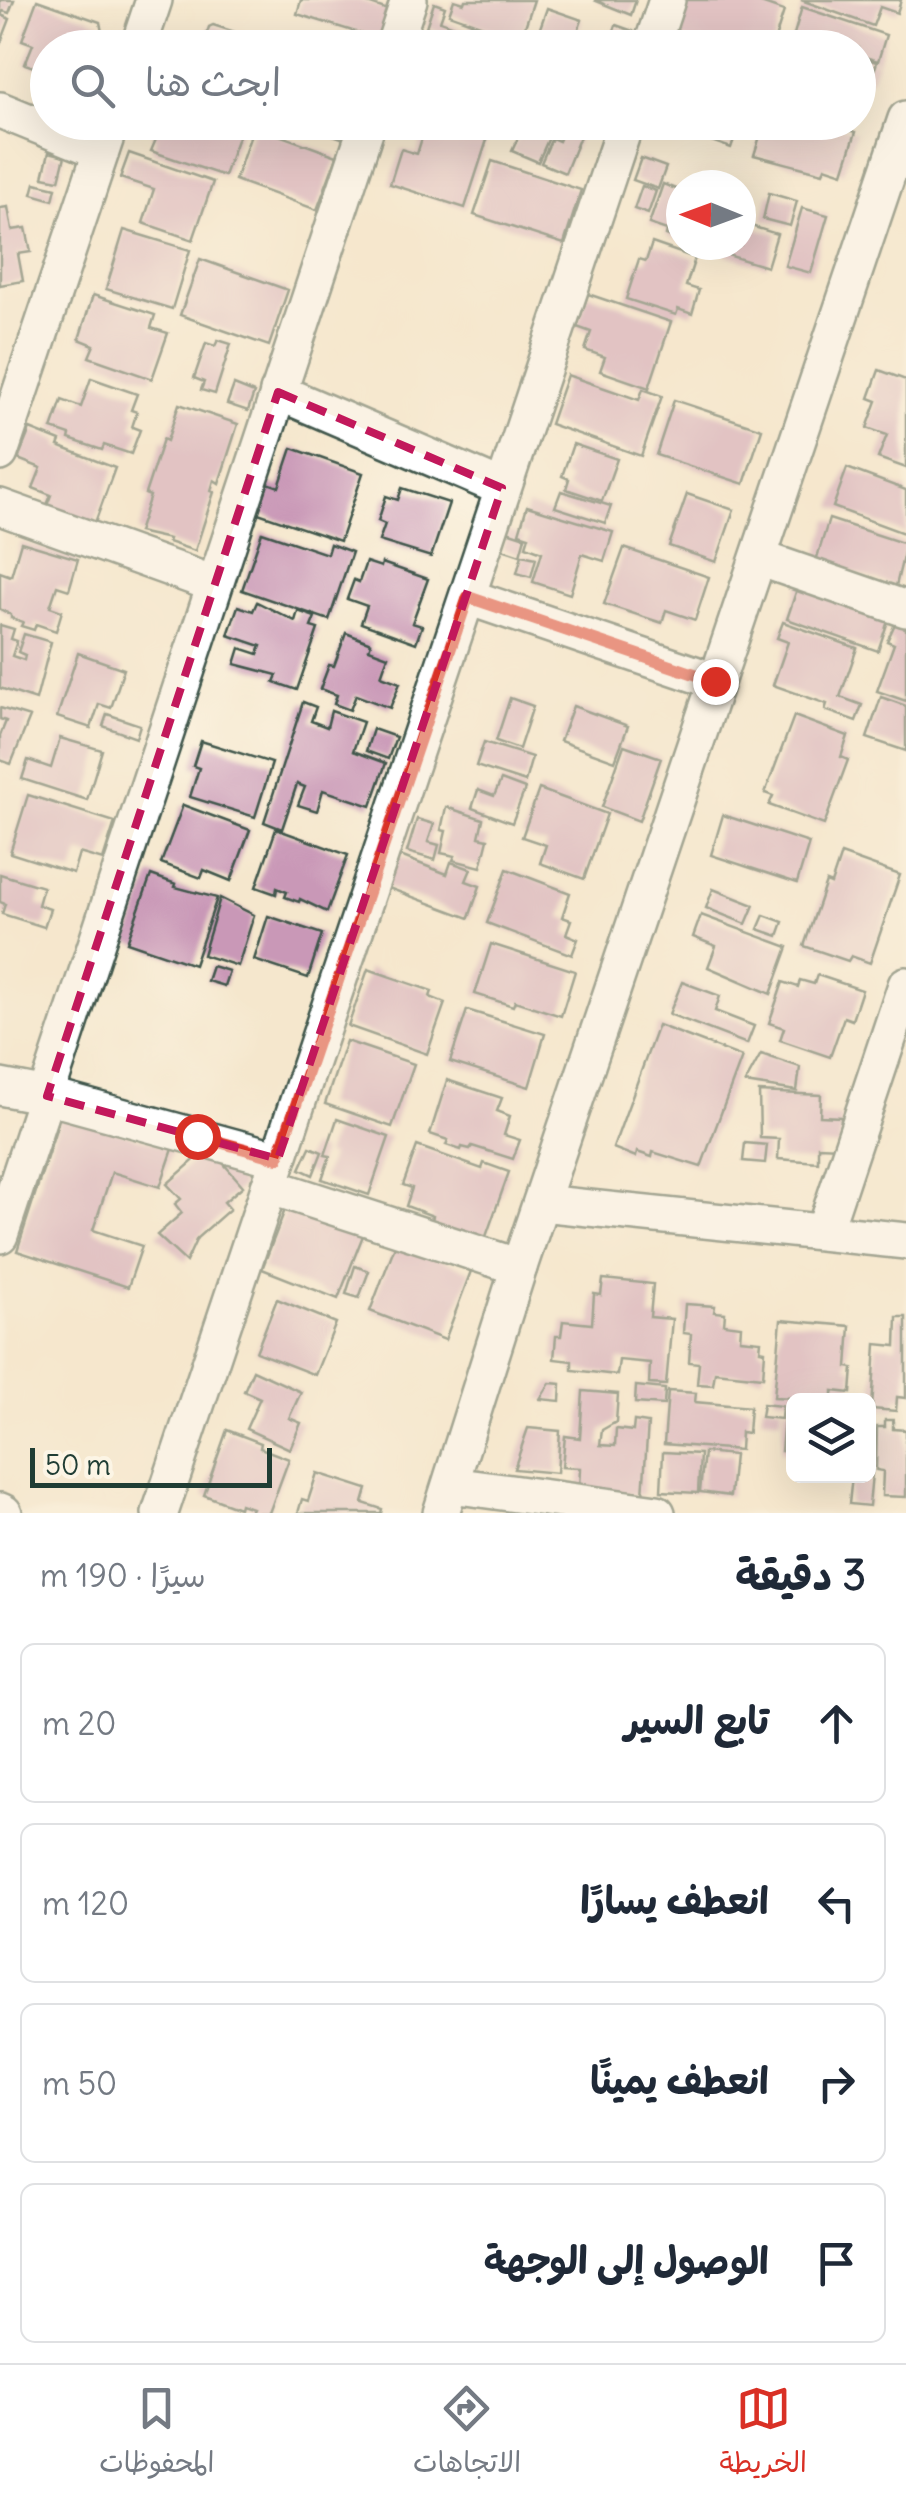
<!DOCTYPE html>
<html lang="ar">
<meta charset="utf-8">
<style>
:root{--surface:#fff;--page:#f6f6f7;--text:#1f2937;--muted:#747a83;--line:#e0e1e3;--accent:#d93025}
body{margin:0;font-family:Delius,"Playpen Sans Arabic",sans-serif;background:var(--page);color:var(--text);direction:rtl}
.controls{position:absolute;right:30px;bottom:30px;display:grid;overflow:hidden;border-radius:15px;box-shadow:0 10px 40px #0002}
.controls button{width:90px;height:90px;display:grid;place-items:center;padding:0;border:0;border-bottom:2px solid var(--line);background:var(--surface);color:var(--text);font:50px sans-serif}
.compass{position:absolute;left:666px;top:170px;width:90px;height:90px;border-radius:50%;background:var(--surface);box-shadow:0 10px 40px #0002;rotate:271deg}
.scale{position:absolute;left:30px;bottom:25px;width:242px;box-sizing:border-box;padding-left:10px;border:5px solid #1f3d34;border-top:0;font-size:28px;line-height:35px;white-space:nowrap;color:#1f3d34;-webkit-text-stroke:8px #fcf5e5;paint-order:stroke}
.stop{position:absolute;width:30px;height:30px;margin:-22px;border:8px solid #d93025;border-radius:50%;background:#fff}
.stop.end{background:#d93025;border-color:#fff;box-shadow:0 2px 10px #0008}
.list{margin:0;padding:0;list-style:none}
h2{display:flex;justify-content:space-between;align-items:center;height:130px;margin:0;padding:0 40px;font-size:42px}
h2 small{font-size:32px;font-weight:400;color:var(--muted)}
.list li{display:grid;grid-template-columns:65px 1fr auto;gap:30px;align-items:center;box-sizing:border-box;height:160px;margin:0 20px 20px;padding:0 20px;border:2px solid var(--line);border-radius:15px}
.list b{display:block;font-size:38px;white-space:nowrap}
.list em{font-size:32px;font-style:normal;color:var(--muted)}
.icon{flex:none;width:55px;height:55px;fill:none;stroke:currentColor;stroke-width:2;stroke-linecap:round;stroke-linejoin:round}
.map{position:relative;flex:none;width:906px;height:1513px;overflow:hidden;direction:ltr}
.search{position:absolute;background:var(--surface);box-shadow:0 10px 40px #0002;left:30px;right:30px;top:30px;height:110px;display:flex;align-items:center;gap:25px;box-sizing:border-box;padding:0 35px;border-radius:55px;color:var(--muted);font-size:38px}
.sheet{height:850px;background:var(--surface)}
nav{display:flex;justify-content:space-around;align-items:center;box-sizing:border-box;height:140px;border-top:2px solid var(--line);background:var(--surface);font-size:28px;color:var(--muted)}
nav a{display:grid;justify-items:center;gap:5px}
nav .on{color:var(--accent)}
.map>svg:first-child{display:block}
.building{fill:#c998b7}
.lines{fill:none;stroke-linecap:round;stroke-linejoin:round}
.street-casing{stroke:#3f564b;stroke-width:40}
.street{stroke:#fff;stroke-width:35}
.route{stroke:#d93025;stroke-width:12}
.marked{fill:none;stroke:#c2185b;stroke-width:8;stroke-dasharray:20 12;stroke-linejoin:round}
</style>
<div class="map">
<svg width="906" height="1513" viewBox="0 0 906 1513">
<rect width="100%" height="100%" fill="#fcf5e5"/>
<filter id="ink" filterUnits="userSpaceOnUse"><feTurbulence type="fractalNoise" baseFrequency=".01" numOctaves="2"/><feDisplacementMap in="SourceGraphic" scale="20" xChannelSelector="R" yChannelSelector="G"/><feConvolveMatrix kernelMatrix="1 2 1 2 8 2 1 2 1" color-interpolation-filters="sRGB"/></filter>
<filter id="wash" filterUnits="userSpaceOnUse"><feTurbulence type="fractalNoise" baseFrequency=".0048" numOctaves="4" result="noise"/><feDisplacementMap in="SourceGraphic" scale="40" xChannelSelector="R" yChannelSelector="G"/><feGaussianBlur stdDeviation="2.25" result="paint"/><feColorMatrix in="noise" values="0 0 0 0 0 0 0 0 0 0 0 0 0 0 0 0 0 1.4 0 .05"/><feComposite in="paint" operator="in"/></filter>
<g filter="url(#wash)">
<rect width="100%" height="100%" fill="#f5e7cd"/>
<g id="blocks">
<g class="building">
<path d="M0 0H14L9 13 3 11 1 15 10 19 0 45Z"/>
<path d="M37 0 100 22 105 48H48V72L25 64 33 44 22 40Z"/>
<path d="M301 0H359L391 11 382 40 297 14Z"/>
<path d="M454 0 464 3 465 0H534L523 33 518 32 512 48 492 45 497 31 449 14Z"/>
<path d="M594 0H636L631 15Z"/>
<path d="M685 0H752L784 11 772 48H708L673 36Z"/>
<path d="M801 0H901L897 13 880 7 873 26Z"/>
<path d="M434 3 445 7 440 21 468 31 471 23 493 31 488 48 426 27Z"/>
<path d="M802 7 886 35 878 61 858 55V48H790Z"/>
<path d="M547 8 582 20 572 48H533Z"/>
<path d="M213 25 238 33 233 48H202L209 27Z"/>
<path d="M616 25 633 31 626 48H608Z"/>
<path d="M859 57 877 62 871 80 858 77Z"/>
<path d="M156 122H232L242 126 224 176 151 151 157 137 152 136Z"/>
<path d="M296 122H350L344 139Z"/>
<path d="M427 122 487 140 465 208 390 184 401 149 417 154Z"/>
<path d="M525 122H564L558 136 551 133 538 162 512 151Z"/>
<path d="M567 122 583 129 565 173 541 163 552 138 559 141Z"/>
<path d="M675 122H740L731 148 674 128Z"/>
<path d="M771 122H789L816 131 817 125 811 122H842L840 127 856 132 843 173 825 167 823 173 754 155 762 130 768 132Z"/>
<path d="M254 126 337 156 317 210 235 180Z"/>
<path d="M49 152 65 156 59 180 43 177Z"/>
<path d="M129 153 213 182 193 240 143 223 154 189 120 178Z"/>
<path d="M641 158 666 167 658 189 633 180Z"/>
<path d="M492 161 581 190 564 244 474 215Z"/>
<path d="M35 183 56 188 53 200 32 194Z"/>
<path d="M663 184 681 191V241L666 235 667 230 649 224Z"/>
<path d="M642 186 656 191 648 214 634 209Z"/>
<path d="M769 193 797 201 790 226 763 219Z"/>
<path d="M8 207 12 230 26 228 31 252 18 254 23 281 0 285V208Z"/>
<path d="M802 208 828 215 811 273 785 266Z"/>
<path d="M741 223 777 234 767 267 724 254 727 245H741Z"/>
<path d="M124 230 190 250 172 309 106 289Z"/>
<path d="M652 243 695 258 686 286 699 290 692 314 678 309 676 315 626 299 639 259 646 261Z"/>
<path d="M200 259 288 290 269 346 180 315Z"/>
<path d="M588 294 671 322 649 388 600 371 605 357 585 350 591 332 577 327Z"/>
<path d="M93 295 155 315 151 328 168 333 152 379 89 357 94 345 79 339Z"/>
<path d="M218 340 231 344 215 394 201 390 204 382 194 378 206 343 215 346Z"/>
<path d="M879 370 906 380V468L878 458 887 435 867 428 877 401 869 398Z"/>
<path d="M567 375 639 400 643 389 662 396 641 456 550 424Z"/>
<path d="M91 378 137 394 131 410 137 412 132 427 140 430 131 454 104 445 102 450 69 439 70 435 52 429 62 400 81 407Z"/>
<path d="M234 385 254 393 248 411 227 404Z"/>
<path d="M674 400 762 429 744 484 656 455Z"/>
<path d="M179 404 238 424 219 483 214 480 211 491 214 492 195 551 168 542 169 539 138 532 150 496 145 494 163 439 167 441Z"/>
<path d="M30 429 60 441 58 446 115 468 92 531 44 513 51 495 33 488 41 468 18 459Z"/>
<path d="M573 444 617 459 602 501 566 489 569 479 562 476Z"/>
<path d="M292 448 363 473 340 541 258 513 268 483 279 487Z"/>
<path d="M847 468 906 490V534L833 507Z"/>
<path d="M402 488 449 503 431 557 379 541 385 524 378 521 386 496 398 500Z"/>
<path d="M561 491 611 506 605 523 555 507Z"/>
<path d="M687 494 734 510 716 562 669 546Z"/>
<path d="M527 506 613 532 604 561 582 554 570 594 533 582 542 552 526 546 529 536 519 533Z"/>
<path d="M829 519 906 544 896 586 816 561Z"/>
<path d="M507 531 525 537 520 555 502 549Z"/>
<path d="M262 532 327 554 330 544 352 552 329 620 242 590Z"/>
<path d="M21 542 78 559 69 590 57 586 50 607 62 611 56 631 36 624 34 630 21 626 23 622 11 618V615L0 609V572L11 576Z"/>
<path d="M624 548 709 577 695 620 666 610 662 623 604 604Z"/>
<path d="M522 555 536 558 531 577 517 573Z"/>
<path d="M366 562 381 567 382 563 428 579 412 623 422 626 416 643 361 623 367 606 347 599 354 580 359 582Z"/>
<path d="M800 580 889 618 878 651 787 619Z"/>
<path d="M257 602 295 621 298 611 315 617 311 627 318 629 297 690 274 682 277 675 235 664 240 648 258 654 261 646 228 635 238 606 253 611Z"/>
<path d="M901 611 906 613V701L877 691 894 644 887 641Z"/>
<path d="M783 622 857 648 840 697 862 705 856 721 825 710 827 704 773 685 788 642 777 638Z"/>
<path d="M0 625 14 629 11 639 17 641 12 656 24 660 25 655 18 652 24 634 51 642 36 700 0 688Z"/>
<path d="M346 633 371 643 369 649 388 656 381 676 400 683 390 708 356 695 350 710 334 704 337 695 320 689 329 665 334 666Z"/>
<path d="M78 653 124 669 111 708 99 704 91 728 57 717Z"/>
<path d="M881 697 906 706V751L867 738Z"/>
<path d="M510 698 533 706 519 749 496 741Z"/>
<path d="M303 702 316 707 311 721 327 727 331 711 363 722 353 751 386 763 371 806 323 790 317 811 298 805 305 787 297 784 282 829 264 822Z"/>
<path d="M573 706 628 726 615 761 560 741Z"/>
<path d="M0 708 30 717 11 764 0 760V736L6 721 0 719Z"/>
<path d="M107 714 140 725 136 738 103 726Z"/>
<path d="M794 716 848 736 841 757 848 760 824 825 769 805 773 796 765 793Z"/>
<path d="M373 729 396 737 388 759 366 751Z"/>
<path d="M60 738 102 750 87 800 22 779 28 760 51 768Z"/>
<path d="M201 741 272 763 255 817 190 797 199 768 193 766Z"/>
<path d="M484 742 532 757 525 782 476 766Z"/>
<path d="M624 745 661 758 639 821 602 807Z"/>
<path d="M501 780 525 789 512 823 472 808 478 790 494 796Z"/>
<path d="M539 789 607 814 584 879 540 863 546 845 522 837Z"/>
<path d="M28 795 115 822 103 860 79 853 73 873 10 853Z"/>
<path d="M183 805 250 830 231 881 204 870 201 878 161 863Z"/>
<path d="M446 807 483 819 479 837 488 839 481 867 453 860 455 856 441 853 446 831 441 830Z"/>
<path d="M723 815 809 843 797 883 711 855Z"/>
<path d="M417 819 434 824 428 842 439 845 435 860 407 852Z"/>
<path d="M276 829 348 855 327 912 300 899 299 902 285 897 287 892 277 888 276 894 256 887Z"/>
<path d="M395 854 447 874 451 862 471 869 466 881 480 886 469 918 383 886Z"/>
<path d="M841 854 900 875 870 963 851 956 848 961 804 946 826 882 831 884Z"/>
<path d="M507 869 570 893 562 917 571 920 566 934 578 939 572 955 487 923Z"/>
<path d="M0 874 43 887 38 905 50 909 44 927 2 914 5 904 0 902Z"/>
<path d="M151 875 176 884 175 887 217 898 194 965 127 942Z"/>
<path d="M713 889 754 905 746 924 706 908Z"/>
<path d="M220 898 254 915 238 966 203 955Z"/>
<path d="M701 915 788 947 771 994 708 967 716 946 693 937Z"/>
<path d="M764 915 783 922 778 936 758 929Z"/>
<path d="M268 916 322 934 308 978 254 960Z"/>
<path d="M491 944 575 971 561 1016 515 1001 513 1006 475 994Z"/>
<path d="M212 966 229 971 224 986 207 981Z"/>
<path d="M368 969 432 991 430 997 445 1003 427 1054 348 1026Z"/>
<path d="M817 975 862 990 852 1020 844 1017 830 1057 780 1040 784 1028 769 1023 783 982 798 987 800 980 814 984Z"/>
<path d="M682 982 720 996 715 1011 754 1026 747 1044 669 1014Z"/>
<path d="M467 1010 545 1034 529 1087 450 1062Z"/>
<path d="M658 1025 742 1057 701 1167 653 1152 652 1157 637 1152 636 1157 613 1148Z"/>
<path d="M346 1041 414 1064 392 1127 325 1104Z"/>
<path d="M761 1054 800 1067 797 1091 745 1083Z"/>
<path d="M447 1080 502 1098 497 1111 510 1116 504 1135 520 1140 513 1159 472 1146 470 1149 462 1147 461 1150 446 1145 448 1140 430 1134Z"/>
<path d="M759 1092 821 1095 820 1116 841 1117 840 1147 818 1146V1162L778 1159 779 1139 760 1138Z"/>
<path d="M61 1113 173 1149 160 1187 112 1172 93 1230 142 1246 128 1287 17 1251Z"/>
<path d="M337 1119 389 1137 369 1195 322 1179 330 1156 325 1155Z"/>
<path d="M745 1143 767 1145 765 1163 743 1161Z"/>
<path d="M417 1146 482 1169 484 1163 509 1172 483 1245 430 1226 433 1216 406 1206 412 1188 403 1185Z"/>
<path d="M209 1147 243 1186 224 1202 230 1209 197 1238 186 1262 157 1235 182 1213 175 1204 181 1199 167 1184Z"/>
<path d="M310 1147 322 1152 313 1175 300 1169Z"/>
<path d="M288 1202 364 1233 338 1299 262 1269Z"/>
<path d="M396 1243 471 1271 445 1340 370 1311Z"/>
<path d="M355 1266 369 1271 359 1298 346 1294Z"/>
<path d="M603 1279 653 1284 650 1317 672 1319 666 1385 649 1384 650 1363 619 1360 617 1375 572 1370V1361L554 1359 556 1336H561L563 1321 592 1324 594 1294 601 1295Z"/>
<path d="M277 1299 336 1323 315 1375 256 1352Z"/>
<path d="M685 1304 715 1306 714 1312 725 1313 724 1324 741 1326 740 1339 761 1341 760 1350 765 1351 763 1377 715 1372 713 1385 697 1384 699 1363 689 1362 691 1334 683 1333Z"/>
<path d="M897 1317H906V1398L897 1397 896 1411 872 1409 876 1344 896 1346Z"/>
<path d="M781 1320 850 1326 847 1367 853 1368 851 1393 833 1391V1400L774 1397Z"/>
<path d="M253 1370 301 1392 289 1418 301 1423 290 1449 246 1429 260 1398 244 1391Z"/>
<path d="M550 1383 561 1384 560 1401 540 1399Z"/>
<path d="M636 1386 665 1389 664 1405 635 1403Z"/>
<path d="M583 1391 618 1394 616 1422 602 1430 600 1445 615 1446 616 1429 633 1431 634 1421 648 1423 643 1495 579 1490 580 1468 562 1467 565 1436 580 1438Z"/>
<path d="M668 1391 696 1393 695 1402 750 1407 748 1433 741 1432 740 1450 664 1444Z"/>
<path d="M763 1404 782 1406 781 1419 761 1417Z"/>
<path d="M785 1407 794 1408V1452L781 1451Z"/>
<path d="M885 1420H893V1429L906 1430V1497L882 1496 883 1471 876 1470 877 1427H885Z"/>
<path d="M528 1428 560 1431 557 1473 514 1469Z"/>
<path d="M868 1429 876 1430 869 1506 849 1504 852 1476H868Z"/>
<path d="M227 1430 261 1443 260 1448 289 1459 269 1513H254L250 1512 252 1508 240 1504 239 1508 204 1495Z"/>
<path d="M663 1452 700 1454 698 1493 661 1491Z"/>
<path d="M704 1452 734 1455 730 1496 700 1492Z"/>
<path d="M317 1473 367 1489 363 1503 382 1509 381 1513H298L302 1499 308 1501Z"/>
</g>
</g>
</g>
<g filter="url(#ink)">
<use href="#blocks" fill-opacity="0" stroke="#3f564b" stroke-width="2.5"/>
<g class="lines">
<g class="street-casing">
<g id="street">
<path d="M138 48 154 0"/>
<path d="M393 48 409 0"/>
<path d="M651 48 667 0"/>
<path d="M0 110 101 151"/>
<path d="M278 392 502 488"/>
<path d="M0 453 111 122"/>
<path d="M0 507 214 584"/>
<path d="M759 558 906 609"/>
<path d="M468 597 715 681"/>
<path d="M0 1087 47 1096 278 1159"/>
<path d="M269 1186 519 1267"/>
<path d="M541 1203 906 1241"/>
<path d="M824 1231 906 985"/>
<path d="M0 1235 368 122"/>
<path d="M451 1485 657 1513"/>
<path d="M0 1511 4 1513"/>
<path d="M160 1513 626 122"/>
<path d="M441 1513 519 1267 906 119"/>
</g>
</g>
<use href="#street" class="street"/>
</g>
</g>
<g class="lines" filter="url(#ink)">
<path class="route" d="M197 1136 278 1158 468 597 715 681"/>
</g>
<path d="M0 0H906V1513H0ZM278 392 502 488 278 1159 47 1096Z" fill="#f5e7cd" fill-opacity=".55" fill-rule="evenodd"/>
<path class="marked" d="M278 392 502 488 278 1159 47 1096Z"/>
</svg>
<div class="controls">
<button><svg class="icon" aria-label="layers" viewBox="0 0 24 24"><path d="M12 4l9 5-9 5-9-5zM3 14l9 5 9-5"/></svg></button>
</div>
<svg class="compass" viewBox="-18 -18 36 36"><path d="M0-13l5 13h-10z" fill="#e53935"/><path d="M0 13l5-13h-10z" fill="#747a83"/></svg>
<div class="scale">50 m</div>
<div class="stop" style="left:197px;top:1136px"></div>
<div class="stop end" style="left:715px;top:681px"></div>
<div class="search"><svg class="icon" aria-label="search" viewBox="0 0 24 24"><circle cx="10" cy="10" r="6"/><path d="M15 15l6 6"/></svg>ابحث هنا</div>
</div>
<section class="sheet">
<h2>3 دقيقة<small>سيرًا · 190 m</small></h2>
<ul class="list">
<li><svg class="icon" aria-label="ahead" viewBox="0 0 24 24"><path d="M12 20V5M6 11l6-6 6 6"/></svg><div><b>تابع السير</b></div><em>20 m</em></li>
<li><svg class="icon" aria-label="left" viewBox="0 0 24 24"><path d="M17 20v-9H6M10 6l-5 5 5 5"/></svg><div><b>انعطف يسارًا</b></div><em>120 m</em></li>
<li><svg class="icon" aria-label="right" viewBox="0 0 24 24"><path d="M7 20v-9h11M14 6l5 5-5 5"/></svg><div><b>انعطف يمينًا</b></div><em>50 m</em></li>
<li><svg class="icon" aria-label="arrive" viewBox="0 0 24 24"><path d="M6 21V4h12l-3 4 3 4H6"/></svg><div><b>الوصول إلى الوجهة</b></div></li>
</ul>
</section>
<nav>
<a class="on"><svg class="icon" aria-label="map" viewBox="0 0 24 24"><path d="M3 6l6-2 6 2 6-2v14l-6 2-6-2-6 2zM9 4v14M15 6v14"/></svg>الخريطة</a>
<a><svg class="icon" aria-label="directions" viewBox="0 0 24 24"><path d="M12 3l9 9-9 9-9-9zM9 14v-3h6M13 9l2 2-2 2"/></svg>الاتجاهات</a>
<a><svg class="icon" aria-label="saved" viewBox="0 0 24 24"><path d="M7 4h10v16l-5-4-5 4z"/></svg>المحفوظات</a>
</nav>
